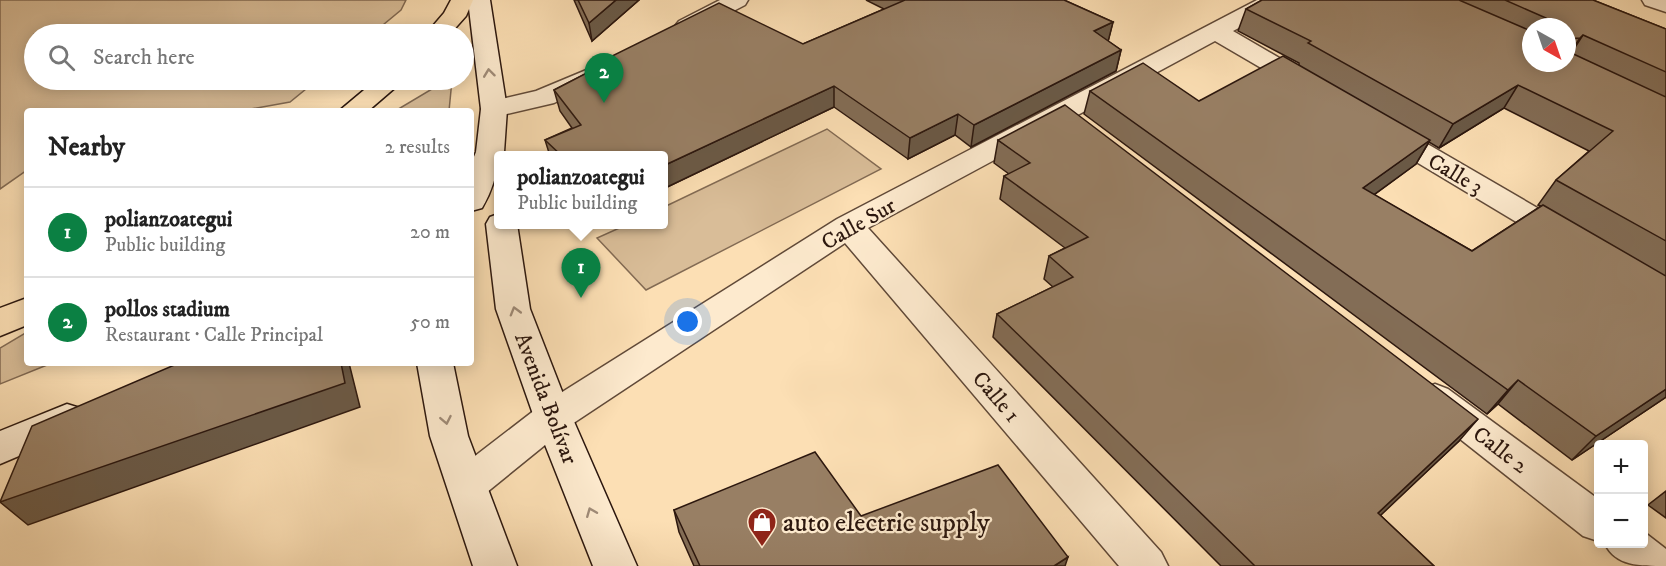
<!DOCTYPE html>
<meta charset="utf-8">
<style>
:root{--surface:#fff;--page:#f6f6f6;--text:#222;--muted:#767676;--line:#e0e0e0;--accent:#0b8043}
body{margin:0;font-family:"IM FELL DW Pica",serif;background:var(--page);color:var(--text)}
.controls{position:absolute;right:18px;bottom:18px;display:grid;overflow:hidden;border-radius:6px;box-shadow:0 3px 15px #0003}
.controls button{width:54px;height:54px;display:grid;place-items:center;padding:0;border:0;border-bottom:2px solid var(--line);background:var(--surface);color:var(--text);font:30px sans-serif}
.compass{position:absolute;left:1522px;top:18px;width:54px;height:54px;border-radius:50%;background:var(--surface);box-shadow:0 3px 15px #0003;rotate:140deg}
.you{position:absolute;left:688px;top:322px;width:21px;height:21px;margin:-15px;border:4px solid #fff;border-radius:50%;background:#1a73e8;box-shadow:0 0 0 9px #1a73e833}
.badge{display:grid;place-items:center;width:39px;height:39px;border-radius:50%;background:var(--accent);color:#fff;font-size:20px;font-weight:700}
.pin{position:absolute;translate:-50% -50px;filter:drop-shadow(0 2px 3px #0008)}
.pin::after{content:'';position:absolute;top:32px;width:21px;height:18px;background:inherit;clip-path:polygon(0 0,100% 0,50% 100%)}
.popup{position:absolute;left:494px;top:151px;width:174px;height:78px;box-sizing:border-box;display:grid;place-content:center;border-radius:6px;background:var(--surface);filter:drop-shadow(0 2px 4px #0005);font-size:20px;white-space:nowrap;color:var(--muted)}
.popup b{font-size:22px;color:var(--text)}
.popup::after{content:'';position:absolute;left:50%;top:100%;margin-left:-12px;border:12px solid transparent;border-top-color:var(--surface)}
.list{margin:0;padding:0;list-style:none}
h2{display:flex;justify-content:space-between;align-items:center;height:78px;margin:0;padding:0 24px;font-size:26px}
h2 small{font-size:20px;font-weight:400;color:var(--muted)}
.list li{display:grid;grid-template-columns:39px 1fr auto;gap:18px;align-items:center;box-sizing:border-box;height:90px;padding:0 24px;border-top:2px solid var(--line)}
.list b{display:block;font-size:22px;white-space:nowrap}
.list p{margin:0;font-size:20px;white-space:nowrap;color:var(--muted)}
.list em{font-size:20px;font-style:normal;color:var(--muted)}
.icon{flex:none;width:33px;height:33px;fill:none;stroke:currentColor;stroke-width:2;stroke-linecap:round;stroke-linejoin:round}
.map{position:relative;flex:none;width:1666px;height:566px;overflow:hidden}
.search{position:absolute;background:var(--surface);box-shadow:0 3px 15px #0003;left:24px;top:24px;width:450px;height:66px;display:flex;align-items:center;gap:15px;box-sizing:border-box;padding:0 21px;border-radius:33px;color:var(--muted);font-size:22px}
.panel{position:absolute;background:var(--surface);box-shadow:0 3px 15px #0003;left:24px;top:108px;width:450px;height:258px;border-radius:6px}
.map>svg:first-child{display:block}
.green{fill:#d9bd98;stroke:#826a53;stroke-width:1.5}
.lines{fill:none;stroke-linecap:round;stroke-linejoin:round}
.street-casing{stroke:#604938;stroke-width:3}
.secondary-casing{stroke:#2c170e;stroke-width:3}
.highway-casing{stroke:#2c170e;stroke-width:3}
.street{fill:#fdeace;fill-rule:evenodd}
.secondary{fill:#fdeace;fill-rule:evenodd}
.highway{fill:#fcdfb4;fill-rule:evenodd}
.wall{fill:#836d56;stroke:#2c170e;stroke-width:1.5;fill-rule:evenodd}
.shaded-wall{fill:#6a5946;stroke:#2c170e;stroke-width:1.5}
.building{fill:#987f64;stroke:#2c170e;stroke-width:1.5}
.oneway{stroke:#9f8b78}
.labels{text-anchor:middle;stroke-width:4.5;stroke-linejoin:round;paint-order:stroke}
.street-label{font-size:22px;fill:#2c170e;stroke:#fdeace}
.near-poi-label{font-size:27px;fill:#2c170e;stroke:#fdeace;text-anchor:start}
</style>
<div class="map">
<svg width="1666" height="566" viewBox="0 0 1666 566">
<rect width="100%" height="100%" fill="#fcdfb4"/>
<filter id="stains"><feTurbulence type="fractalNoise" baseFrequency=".00333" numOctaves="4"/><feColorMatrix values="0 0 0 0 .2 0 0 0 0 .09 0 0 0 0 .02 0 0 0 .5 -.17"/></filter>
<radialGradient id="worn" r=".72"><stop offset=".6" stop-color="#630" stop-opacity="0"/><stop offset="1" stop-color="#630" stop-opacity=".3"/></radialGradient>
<g class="green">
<path d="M0 0H406L401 10 372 34H34V80H317L290 102 240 111H27V170L0 189Z"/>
<path d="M447 80H452L449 111H395Z"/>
<path d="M827 129 881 169 646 290 597 238 626 225 664 224V207Z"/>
<path d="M27 332V363H52L0 384V348Z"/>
</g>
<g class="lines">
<g class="street-casing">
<g id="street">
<path d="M720 0H748L745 5 695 31 687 33 679 31 675 26 679 21Z"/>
<path d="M1257 0H1285L1282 5 1233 31 1317 80 1321 85 1317 90 1308 93 1299 90 1215 41 868 228 1161 552 1168 566H1119L845 243 566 428 481 497 467 502 453 497 447 485 453 473 540 406 837 219Z"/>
<path d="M1642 0H1666V12L1645 5Z"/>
<path d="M596 66 605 69 609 74 605 79 554 103 494 117 485 115 481 109 485 103 536 91Z"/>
<path d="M1383 122 1393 124 1577 231 1582 238 1577 245 1566 249 1555 245 1373 136 1369 130 1373 124Z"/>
<path d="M1435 384 1448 389 1598 499V541L1583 536 1422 409 1416 399 1422 389Z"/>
<path d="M1644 532 1666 549V566C1639 566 1616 566 1605 544H1644Z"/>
</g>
</g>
<g class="secondary-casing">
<g id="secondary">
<path d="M468 0H490L507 109 504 152 503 156H498C498 173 491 193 482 208L471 211V164L476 152 481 109Z"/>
<path d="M498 214V224H517L530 309 572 417 637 566H593L534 417 496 309 486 224 490 217Z"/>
<path d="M417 363H453L468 436 517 566H473L430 436Z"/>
<path d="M67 404 80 408 86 419 80 430 0 464V431Z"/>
</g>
</g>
<g class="highway-casing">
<g id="highway">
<path d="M451 0H473L466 16 450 34H426L444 13Z"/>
<path d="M376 80H404L368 111H339Z"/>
<path d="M27 298V325L0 336V308Z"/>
</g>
</g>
<use href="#street" class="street"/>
<use href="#secondary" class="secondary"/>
<use href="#highway" class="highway"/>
</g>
<g class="wall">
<path d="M574 0H639L592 41Z"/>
<path d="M866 0H1064L1113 22 1108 41 1121 50 1116 71 971 147 955 135 908 159 834 107 663 189V156H550L545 140 572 128 560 111 554 90 607 63 606 59 803 44 884 9Z"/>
<path d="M1262 0H1593L1666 29V397L1572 460 1498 404 1487 414 1084 114 1090 91 1199 101 1299 65V63L1238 31 1246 9ZM1531 27H1567V63H1531ZM1504 108 1589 151 1556 180 1538 205 1541 206 1472 251 1374 195 1416 164 1429 142 1439 148Z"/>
<path d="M998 140 1459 441 1380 515 1434 566H1221L993 337 997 314 1053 287 1044 279 1049 256 1065 248 1000 199 1004 176 1009 174 994 163Z"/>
<path d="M1666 491V518L1648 505Z"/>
<path d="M674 510 861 516 1065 566H694L679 532Z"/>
</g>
<g class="shaded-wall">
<path d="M616 0H639L592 41 589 23Z"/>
<path d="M1113 22 1108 42 1094 31Z"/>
<path d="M1583 35 1568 58 1567 57 1580 38Z"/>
<path d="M1121 50 1116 71 971 147 974 125Z"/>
<path d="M1518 85 1504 108 1439 148 1453 124Z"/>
<path d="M834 86V107L663 189V166Z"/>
<path d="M958 114 955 135 908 159 910 138Z"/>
<path d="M1430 140 1416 164 1350 212 1363 188Z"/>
<path d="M341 363H349L360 407 28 525 0 502Z"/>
<path d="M1518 380 1498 404 1487 414 1508 390Z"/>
<path d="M1666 389V397L1572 460 1596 436Z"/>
<path d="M1478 419 1459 441 1361 534 1378 513Z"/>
<path d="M1068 557 1065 566H1054Z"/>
</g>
<g class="building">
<path d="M578 0H616L589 23Z"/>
<path d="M905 0H1064L1113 22 1094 31 1121 50 974 125 958 114 910 138 834 86 663 166V156H562L545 140 581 125 554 90 608 62 606 59 719 3 803 44Z"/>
<path d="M1262 0H1459L1531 31V63H1567V51L1666 97V241L1556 180 1613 131 1518 85 1453 124 1308 43 1311 41 1246 9Z"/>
<path d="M1505 0H1593L1666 29V72L1583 35 1580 38 1567 39V27H1546V18Z"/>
<path d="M1283 56 1430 140 1363 188 1472 251 1543 205 1666 276V389L1596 436 1518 380 1508 390 1090 91 1143 63 1199 101Z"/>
<path d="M1065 105 1478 419 1378 513 1434 566H1255L997 314 1073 277 1049 256 1088 237 1004 176 1030 163 998 140Z"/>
<path d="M179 363H341L345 383 0 502 32 426Z"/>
<path d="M815 452 861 516 998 465 1068 557 1054 566H700L674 510Z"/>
</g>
<defs><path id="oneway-chevron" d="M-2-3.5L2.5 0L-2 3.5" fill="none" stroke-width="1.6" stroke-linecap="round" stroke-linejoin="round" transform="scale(1.5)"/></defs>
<g class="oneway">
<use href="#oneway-chevron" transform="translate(489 73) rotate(-97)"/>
<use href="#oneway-chevron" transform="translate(515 311) rotate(-106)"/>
<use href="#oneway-chevron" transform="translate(446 420) rotate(79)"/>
<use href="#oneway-chevron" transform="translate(591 512) rotate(-112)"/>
</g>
<defs>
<g id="shop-pin" transform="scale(1.5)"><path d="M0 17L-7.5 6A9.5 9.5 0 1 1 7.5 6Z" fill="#8f2418" stroke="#fdeace"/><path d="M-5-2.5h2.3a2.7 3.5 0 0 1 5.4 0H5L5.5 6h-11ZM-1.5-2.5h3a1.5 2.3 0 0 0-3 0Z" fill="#fff"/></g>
</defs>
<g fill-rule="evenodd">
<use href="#shop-pin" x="762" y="522"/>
</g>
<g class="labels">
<g class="street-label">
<text transform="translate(1456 173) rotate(30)" y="8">Calle 3</text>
<text transform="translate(858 223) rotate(-30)" y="8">Calle Sur</text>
<text transform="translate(997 396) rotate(49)" y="8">Calle 1</text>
<text transform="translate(547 398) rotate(69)" y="8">Avenida Bolívar</text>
<text transform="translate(1501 449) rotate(37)" y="8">Calle 2</text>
</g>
<g class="near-poi-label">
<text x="783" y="531">auto electric supply</text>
</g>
</g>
<rect width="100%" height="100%" filter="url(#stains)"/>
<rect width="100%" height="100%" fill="url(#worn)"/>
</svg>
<div class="controls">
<button>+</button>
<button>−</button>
</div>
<svg class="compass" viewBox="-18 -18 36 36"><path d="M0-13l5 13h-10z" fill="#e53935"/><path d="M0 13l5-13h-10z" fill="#767676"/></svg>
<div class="you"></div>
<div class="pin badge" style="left:581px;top:298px">1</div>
<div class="popup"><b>polianzoategui</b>Public building</div>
<div class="pin badge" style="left:604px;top:103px">2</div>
<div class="search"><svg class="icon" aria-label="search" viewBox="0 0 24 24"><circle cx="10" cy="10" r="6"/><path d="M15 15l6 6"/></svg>Search here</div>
<section class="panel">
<h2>Nearby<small>2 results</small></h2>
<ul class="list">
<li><span class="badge">1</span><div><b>polianzoategui</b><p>Public building</p></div><em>20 m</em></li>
<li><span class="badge">2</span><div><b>pollos stadium</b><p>Restaurant · Calle Principal</p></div><em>50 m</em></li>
</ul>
</section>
</div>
